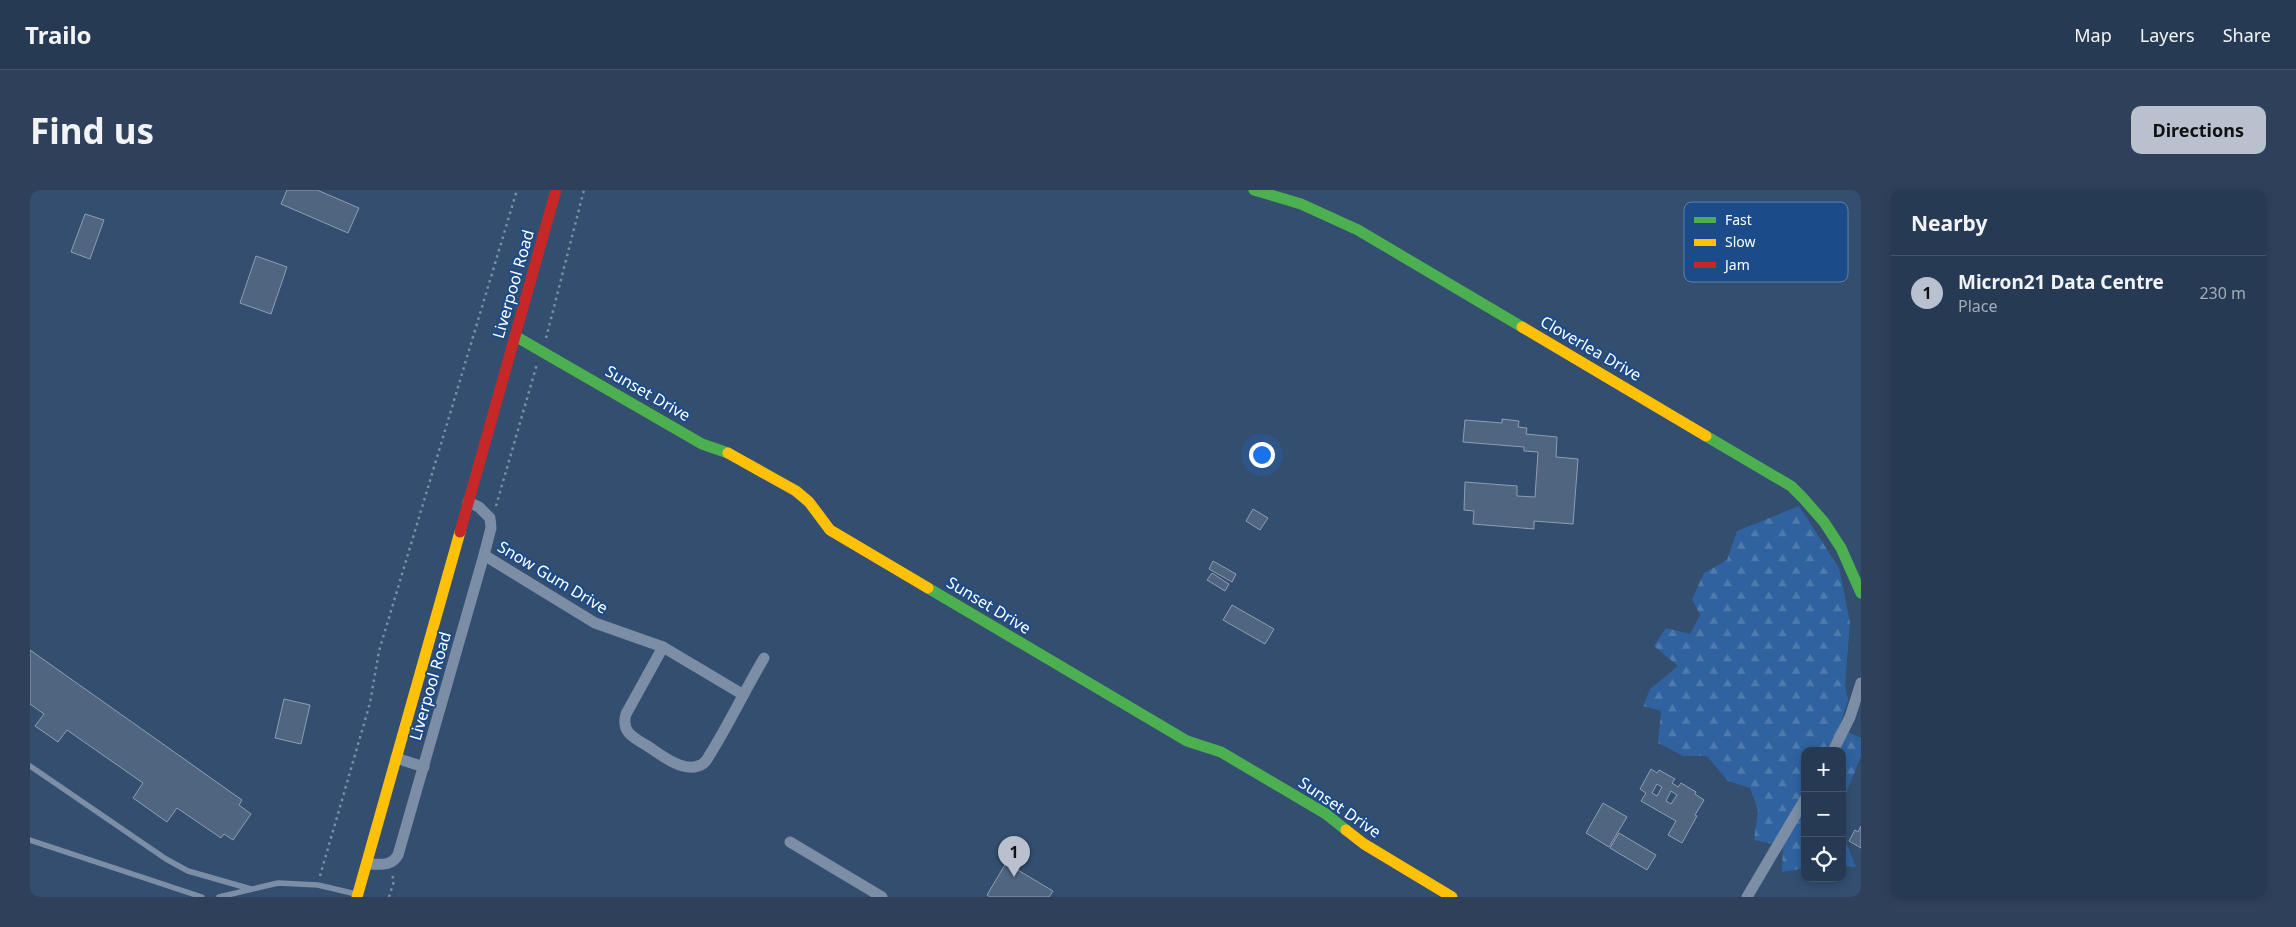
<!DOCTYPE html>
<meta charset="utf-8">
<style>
:root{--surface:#273a54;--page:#2f415a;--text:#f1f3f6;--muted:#a4adb8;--line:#43546b;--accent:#b8c1cd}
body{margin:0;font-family:"Noto Sans",sans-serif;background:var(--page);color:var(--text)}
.controls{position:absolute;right:15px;bottom:15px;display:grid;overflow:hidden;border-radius:10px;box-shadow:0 2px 8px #0003}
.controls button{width:45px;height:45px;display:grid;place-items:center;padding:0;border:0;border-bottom:1px solid var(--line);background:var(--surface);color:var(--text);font:25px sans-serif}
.you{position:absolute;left:1231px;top:264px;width:18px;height:18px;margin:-12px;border:4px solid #fff;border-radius:50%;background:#1a73e8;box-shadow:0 0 0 8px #1a73e833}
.badge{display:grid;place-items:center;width:32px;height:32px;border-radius:50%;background:var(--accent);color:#111;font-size:16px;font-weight:700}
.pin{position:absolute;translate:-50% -41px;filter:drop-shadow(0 1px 2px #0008)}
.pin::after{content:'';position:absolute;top:26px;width:18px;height:15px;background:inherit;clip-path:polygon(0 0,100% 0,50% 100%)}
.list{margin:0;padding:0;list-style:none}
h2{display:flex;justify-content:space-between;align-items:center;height:65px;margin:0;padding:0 20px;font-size:21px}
h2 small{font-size:16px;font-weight:400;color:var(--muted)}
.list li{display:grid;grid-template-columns:32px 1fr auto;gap:15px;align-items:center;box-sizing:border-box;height:75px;padding:0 20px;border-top:1px solid var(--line)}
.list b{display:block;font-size:19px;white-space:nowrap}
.list p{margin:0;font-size:16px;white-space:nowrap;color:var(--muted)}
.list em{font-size:16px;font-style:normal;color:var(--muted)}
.icon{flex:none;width:28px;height:28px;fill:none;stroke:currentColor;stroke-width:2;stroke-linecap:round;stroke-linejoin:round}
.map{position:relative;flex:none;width:1831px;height:707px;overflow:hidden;border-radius:10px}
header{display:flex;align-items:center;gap:30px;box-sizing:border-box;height:70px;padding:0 25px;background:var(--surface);border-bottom:1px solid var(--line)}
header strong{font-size:24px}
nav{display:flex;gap:28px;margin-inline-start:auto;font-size:18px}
.intro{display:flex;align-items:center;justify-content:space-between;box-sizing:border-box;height:120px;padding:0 30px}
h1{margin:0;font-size:35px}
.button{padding:12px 22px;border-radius:10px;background:var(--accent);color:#111;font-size:18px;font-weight:700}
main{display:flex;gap:30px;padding:0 30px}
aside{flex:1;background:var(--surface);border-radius:10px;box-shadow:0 2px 8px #0003}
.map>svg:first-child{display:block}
.forest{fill:url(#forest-firs)}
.building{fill:#506580;stroke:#8f9eb3;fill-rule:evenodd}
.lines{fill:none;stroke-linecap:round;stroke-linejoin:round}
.path{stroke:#7b8ea5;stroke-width:2.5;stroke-dasharray:2.5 4;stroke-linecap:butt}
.lane{stroke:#7b8ea5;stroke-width:5.5}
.street{stroke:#7b8ea5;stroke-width:11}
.fast{stroke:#4caf50;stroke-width:11}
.slow{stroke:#ffc107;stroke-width:11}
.jam{stroke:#c62828;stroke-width:11}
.labels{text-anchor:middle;stroke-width:4;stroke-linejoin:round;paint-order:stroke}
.street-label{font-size:16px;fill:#fff;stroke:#1b4b88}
.key{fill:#1b4b88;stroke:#5f81ac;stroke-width:1}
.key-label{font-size:14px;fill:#fff}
</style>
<header>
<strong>Trailo</strong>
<nav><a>Map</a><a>Layers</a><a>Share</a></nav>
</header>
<div class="intro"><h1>Find us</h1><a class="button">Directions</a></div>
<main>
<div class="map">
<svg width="1831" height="707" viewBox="0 0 1831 707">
<defs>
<pattern id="forest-firs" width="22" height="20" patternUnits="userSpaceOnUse" patternTransform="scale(1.25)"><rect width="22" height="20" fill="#2f629f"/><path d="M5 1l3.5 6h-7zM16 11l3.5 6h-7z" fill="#4e7aad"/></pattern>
</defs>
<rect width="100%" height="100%" fill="#344e70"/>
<g class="forest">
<path d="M1769 316 1809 378 1820 432 1815 495 1818 510 1809 538 1831 548V566L1815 606 1812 629V561H1775V678L1752 682 1753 656 1724 650 1728 620 1720 598 1698 591 1677 566H1653L1628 553 1631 521 1613 516 1620 499 1648 476 1624 456 1636 438 1660 444 1670 425 1662 409 1674 383 1697 370 1707 341Z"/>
<path d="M1812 643 1826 677 1812 676Z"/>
</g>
<g class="building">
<path d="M257 0H287L329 18 318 43 251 14Z"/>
<path d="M55 24 74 30 60 69 41 62Z"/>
<path d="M226 66 257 77 241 124 210 113Z"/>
<path d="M1472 229 1489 231 1488 237 1497 238 1496 244 1527 247 1526 267 1548 269 1543 334 1504 331V339L1443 334 1444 321 1434 320 1435 292 1487 296V306L1505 307 1508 262 1494 261V257L1433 252 1435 230 1472 233Z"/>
<path d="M1223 319 1238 328 1230 340 1216 331Z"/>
<path d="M1183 371 1206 384 1202 392 1179 379Z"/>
<path d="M1182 383 1199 394 1195 401 1177 390Z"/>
<path d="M1202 415 1244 439 1235 454 1193 430Z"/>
<path d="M0 460 212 610 209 615 221 624 203 650 194 644 191 648 147 618 137 632 103 608 113 593 37 540 28 552 5 536 14 524 0 514Z"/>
<path d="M254 509 280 515 271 554 245 548Z"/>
<path d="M1621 579 1627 583 1629 580 1645 589 1642 593 1648 597 1651 593 1666 602 1665 604 1674 610 1665 625 1667 626 1652 653 1638 645 1646 631 1611 611 1616 603 1610 599ZM1627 594 1632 597 1627 606 1622 603ZM1641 601 1647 605 1641 614 1636 611Z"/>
<path d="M1573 613 1597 627 1579 657 1556 643Z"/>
<path d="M1831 636V658L1819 651 1825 640 1828 642Z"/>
<path d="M1589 643 1626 665 1617 680 1580 658Z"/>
<path d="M976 673 1023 701 1019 707H960L957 705Z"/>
</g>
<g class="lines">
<g class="path">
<path d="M516 148 554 0"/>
<path d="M466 316 507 174"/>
<path d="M290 686 340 513 349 461 487 0"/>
<path d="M359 707 364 691 362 685"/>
</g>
<g class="lane">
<path d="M0 576 136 669 158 681 221 699"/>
<path d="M0 650 172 707"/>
<path d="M189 707 248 693 288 695 326 704"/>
</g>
<g class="street">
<path d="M454 365 565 433 633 457 712 504"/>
<path d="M633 457 596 524C591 541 602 547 616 555 630 564 651 582 668 576 673 575 677 570 679 566 699 534 715 500 734 468"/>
<path d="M1803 561 1820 527 1831 493"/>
<path d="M366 568 394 577"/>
<path d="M760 652 852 707"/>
<path d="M337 674C350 674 361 677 368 665L454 365 461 338 460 328 449 317 438 312"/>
<path d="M1717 707 1775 609"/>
</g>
<g class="fast">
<path d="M1224 0 1271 14 1328 40 1492 137"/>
<path d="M485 146 672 254 698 263"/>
<path d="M1676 246 1761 296 1773 308 1794 332 1811 358 1831 403"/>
<path d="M898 398 1157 551 1191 562 1296 624 1316 640"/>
</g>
<g class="slow">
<path d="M1492 137 1676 246"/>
<path d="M698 263 766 301 779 312 800 340 898 398"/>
<path d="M1316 640 1334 654 1422 707"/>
<path d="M327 707 430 342"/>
</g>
<path class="jam" d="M430 342 526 0"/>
</g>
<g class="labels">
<g class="street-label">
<text transform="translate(483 94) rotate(-74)" y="6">Liverpool Road</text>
<text transform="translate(1561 158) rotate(30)" y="6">Cloverlea Drive</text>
<text transform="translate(618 203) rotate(30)" y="6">Sunset Drive</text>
<text transform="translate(523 387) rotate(31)" y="6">Snow Gum Drive</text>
<text transform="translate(959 415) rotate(31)" y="6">Sunset Drive</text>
<text transform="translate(400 496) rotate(-74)" y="6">Liverpool Road</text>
<text transform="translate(1310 617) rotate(34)" y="6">Sunset Drive</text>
</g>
</g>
<rect x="1654" y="12" width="164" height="80" rx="8" class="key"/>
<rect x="1664" y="27" width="22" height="6" fill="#4caf50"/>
<rect x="1664" y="49" width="22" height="7" fill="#ffc107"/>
<rect x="1664" y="72" width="22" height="6" fill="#c62828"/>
<g class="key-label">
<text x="1695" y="35">Fast</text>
<text x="1695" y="57">Slow</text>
<text x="1695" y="80">Jam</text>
</g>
</svg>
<div class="controls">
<button>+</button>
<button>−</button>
<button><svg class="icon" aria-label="locate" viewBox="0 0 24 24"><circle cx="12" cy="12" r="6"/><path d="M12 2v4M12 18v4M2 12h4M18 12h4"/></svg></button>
</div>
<div class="you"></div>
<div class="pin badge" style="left:984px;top:687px">1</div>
</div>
<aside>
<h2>Nearby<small></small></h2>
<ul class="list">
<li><span class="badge">1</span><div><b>Micron21 Data Centre</b><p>Place</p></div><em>230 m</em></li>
</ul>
</aside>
</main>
